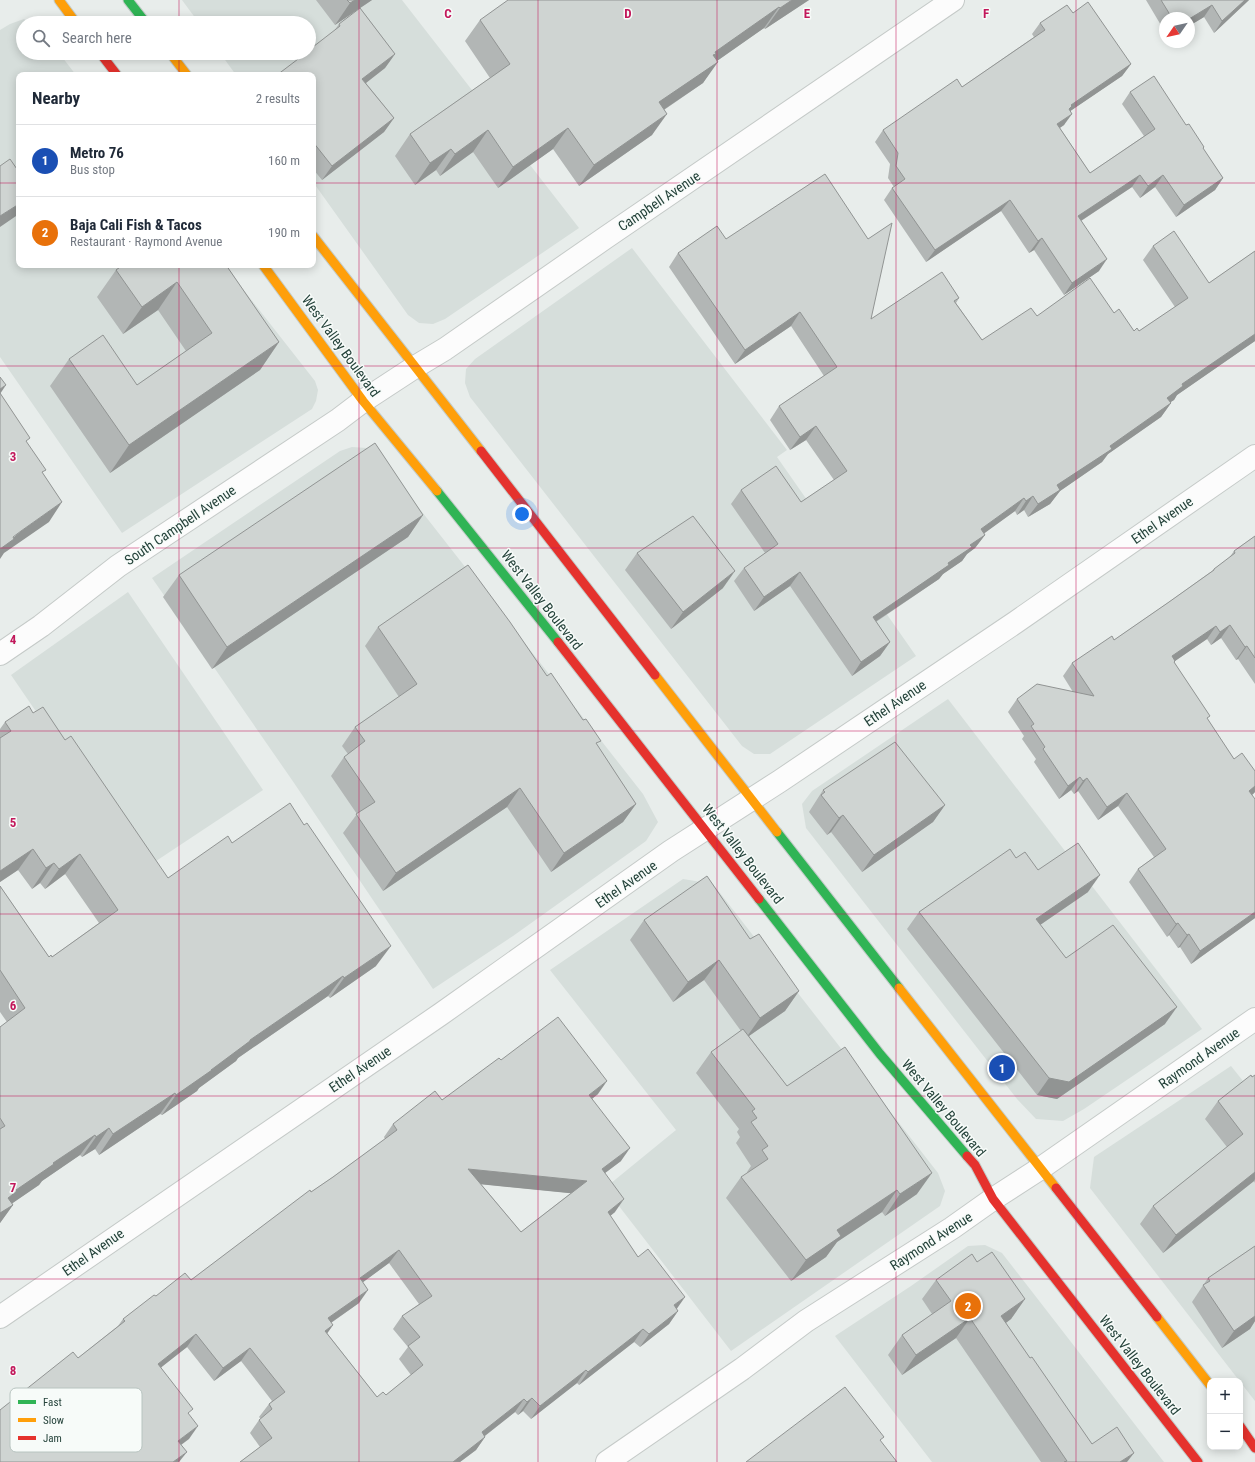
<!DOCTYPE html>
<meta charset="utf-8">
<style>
:root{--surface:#fff;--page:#f6f6f7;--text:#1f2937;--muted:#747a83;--line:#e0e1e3;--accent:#697e78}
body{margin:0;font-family:"Roboto Condensed",sans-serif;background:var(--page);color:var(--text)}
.controls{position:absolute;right:12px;bottom:12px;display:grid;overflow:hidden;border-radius:8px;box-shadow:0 2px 10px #0003}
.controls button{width:36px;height:36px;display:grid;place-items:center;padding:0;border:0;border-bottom:1px solid var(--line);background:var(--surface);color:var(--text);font:20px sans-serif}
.compass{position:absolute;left:1159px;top:12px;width:36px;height:36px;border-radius:50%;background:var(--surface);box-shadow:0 2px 10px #0003;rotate:236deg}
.you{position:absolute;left:522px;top:514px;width:14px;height:14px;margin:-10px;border:3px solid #fff;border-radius:50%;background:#1a73e8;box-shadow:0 0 0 6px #1a73e833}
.badge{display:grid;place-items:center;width:26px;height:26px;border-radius:50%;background:var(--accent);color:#fff;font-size:13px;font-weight:700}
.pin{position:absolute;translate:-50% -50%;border:2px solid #fff;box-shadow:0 1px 4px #0006}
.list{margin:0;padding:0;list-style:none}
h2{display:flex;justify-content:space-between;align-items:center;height:52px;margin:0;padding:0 16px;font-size:17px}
h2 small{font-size:13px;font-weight:400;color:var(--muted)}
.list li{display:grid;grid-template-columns:26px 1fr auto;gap:12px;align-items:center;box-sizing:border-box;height:72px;padding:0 16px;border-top:1px solid var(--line)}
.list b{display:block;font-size:15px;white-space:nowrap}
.list p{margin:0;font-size:13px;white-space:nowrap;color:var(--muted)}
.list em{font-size:13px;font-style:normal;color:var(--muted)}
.icon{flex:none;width:22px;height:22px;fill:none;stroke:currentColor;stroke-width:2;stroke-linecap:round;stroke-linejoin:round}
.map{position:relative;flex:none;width:1255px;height:1462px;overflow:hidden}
.search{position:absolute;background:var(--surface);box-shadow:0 2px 10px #0003;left:16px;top:16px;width:300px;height:44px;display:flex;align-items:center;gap:10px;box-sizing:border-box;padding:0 14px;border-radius:22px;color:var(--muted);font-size:15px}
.panel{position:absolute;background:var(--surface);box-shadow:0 2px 10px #0003;left:16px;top:72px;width:300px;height:196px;border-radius:8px}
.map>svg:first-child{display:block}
.built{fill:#d6dedb}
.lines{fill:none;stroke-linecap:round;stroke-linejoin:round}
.street-casing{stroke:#c5cac8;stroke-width:24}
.fast-casing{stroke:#c3ccc9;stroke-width:11}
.slow-casing{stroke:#c3ccc9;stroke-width:11}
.jam-casing{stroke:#c3ccc9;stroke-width:11}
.street{stroke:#fcfcfc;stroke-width:22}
.fast{stroke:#30b455;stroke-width:9}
.slow{stroke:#ff9f0a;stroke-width:9}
.jam{stroke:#e5322d;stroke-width:9}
.wall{fill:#b2b6b5;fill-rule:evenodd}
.shaded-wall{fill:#919493}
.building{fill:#cfd4d2;stroke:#919493;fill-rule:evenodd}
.grid{fill:none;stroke:#c2185b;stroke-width:1;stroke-opacity:0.55}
.labels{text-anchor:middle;stroke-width:3;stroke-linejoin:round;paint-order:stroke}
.street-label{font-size:14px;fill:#24423a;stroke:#f7fbf9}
.key{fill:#f7fbf9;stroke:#b8c4c0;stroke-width:1}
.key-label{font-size:11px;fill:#24423a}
.grid-label{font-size:13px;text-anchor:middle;font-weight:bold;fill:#c2185b;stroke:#f7fbf9;stroke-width:3;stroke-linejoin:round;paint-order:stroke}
</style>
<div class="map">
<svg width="1255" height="1462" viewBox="0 0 1255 1462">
<rect width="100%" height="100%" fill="#e8edeb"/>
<g class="built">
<path d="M182 0H402L579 228 445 319 433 324 419 323 408 315 313 182V75H236L220 53H309V23H199Z"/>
<path d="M24 19 31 23H23V53H59L76 75H19V265H224L315 381 318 390 316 401 312 409 122 533 0 357V30L10 24Z"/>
<path d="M632 248 787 450 777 457 916 656 770 754H754L742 746 470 397 465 383 466 369 475 359Z"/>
<path d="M352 447 367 448 379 457 643 794 658 822 646 841 513 936 433 989 292 780 152 578 340 451Z"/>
<path d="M128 592 263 790 144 869 11 675Z"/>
<path d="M948 699 1202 1029 1084 1109 1063 1121 1036 1119 1017 1099 806 828 802 804 812 791Z"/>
<path d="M683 879 713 884 938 1173 945 1191 940 1206 731 1351 605 1188 676 1130 550 970Z"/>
<path d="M1231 1066 1255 1096V1401L1090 1188 1094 1157Z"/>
<path d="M985 1245 1002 1253 1164 1462H932L835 1336 911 1286 968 1246Z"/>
</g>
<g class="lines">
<g class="street-casing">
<g id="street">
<path d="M0 654 41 626 118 566 338 420 363 401 415 367 445 349 605 238 953 0"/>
<path d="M0 1317 441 1014 671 851 780 781 1016 622 1255 456"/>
<path d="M607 1462 742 1369 806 1321 952 1228 993 1199 1041 1168 1255 1019"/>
</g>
</g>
<g class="fast-casing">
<g id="fast">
<path d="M128 0 146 23"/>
<path d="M437 491 558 642"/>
<path d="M777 832 899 988"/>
<path d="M759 899 880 1054 967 1156"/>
</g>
</g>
<g class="slow-casing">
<g id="slow">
<path d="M59 0 76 23"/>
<path d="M170 53 187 75"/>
<path d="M313 236 481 451"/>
<path d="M263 265 363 401 437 491"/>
<path d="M655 675 777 832"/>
<path d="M899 988 1056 1188"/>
<path d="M1157 1317 1210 1385"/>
</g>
</g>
<g class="jam-casing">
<g id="jam">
<path d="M100 53 117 75"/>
<path d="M481 451 655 675"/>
<path d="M558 642 759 899"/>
<path d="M967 1156 975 1165 993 1199 1198 1462"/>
<path d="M1056 1188 1157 1317"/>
<path d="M1240 1426 1255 1448"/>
</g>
</g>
<use href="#street" class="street"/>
<use href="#fast" class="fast"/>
<use href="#slow" class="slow"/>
<use href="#jam" class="jam"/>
</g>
<g class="wall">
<path d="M316 0H372L360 8 395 54 385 68 366 83 394 118 384 132 322 180 313 169V75L334 31 339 24 360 8 335 25Z"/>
<path d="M809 0 765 29 764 28 717 61 703 83 664 110 652 135 579 186 553 149 498 188 473 152 440 176 436 170 415 185 395 156 410 134 490 78 465 41 480 20Z"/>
<path d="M1146 0H1249L1214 33 1204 17 1189 26V18H1165V32Z"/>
<path d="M1073 13 1131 64 1122 76 1070 111 1064 125 1060 128 1090 173 1144 136 1122 104 1130 92 1186 125 1204 147 1203 149 1223 178 1215 190 1176 217 1155 187 1140 198 1132 187 1081 221 1099 271 1064 295 1034 250 1029 253 1001 211 926 262 884 200 892 188 894 187 888 178 890 164 875 142 883 130 962 87 1034 37 1032 34 1040 23Z"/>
<path d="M726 239 871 319 959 298 956 303 982 340 1037 316 1114 313 1134 331H1139L1175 307 1143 260 1153 246 1209 283 1255 251V341L1177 395 1174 400 1170 402 1171 403 1161 417 1108 454 1102 462 1060 491 1050 504 1028 517 1024 510 1017 515 1015 511 984 533 985 535 975 548 967 554 962 561 943 574 939 579 876 622 890 642 880 656 852 676 790 586 754 611 734 581 744 568 765 553 731 504 741 490 801 502 834 480 806 440 790 450 770 420 779 406 824 376 791 326 735 364 669 267 678 253Z"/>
<path d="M226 265 279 342 260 370 110 473 50 386 69 359 137 385 186 351 158 310 123 334 97 297 116 270Z"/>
<path d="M423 515 408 537 212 669 163 597 179 575Z"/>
<path d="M1255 536V684L1238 659 1236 660 1221 638 1211 645 1207 639 1175 661 1174 662 1207 720 1234 759 1255 771V792L1252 795 1255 918 1191 964 1180 947 1178 948 1169 935 1167 937 1129 882 1138 869 1154 857 1118 806 1098 820 1078 791 1074 794 1071 790 1059 799 1034 762 1036 759 1022 739 1024 736 1008 712 1017 699 1073 692 1063 676 1072 663 1114 640 1169 602 1212 571 1214 569 1229 558 1234 551Z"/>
<path d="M637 553 723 588 671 629 625 570Z"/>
<path d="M378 627 547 676 597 745 636 804 623 822 551 872 507 807 383 891 343 833 357 814 331 776 344 757 348 754 342 746 355 727 399 697 365 646Z"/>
<path d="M33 713 65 740 168 878 232 843 376 966 330 998 328 996 238 1058 236 1061 199 1088 197 1091 162 1115 160 1114 99 1155 95 1149 82 1157 80 1155 42 1181 39 1185 12 1203 13 1205 0 1223V1027L7 1022 0 1012V886L49 957H52L99 923 65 874 45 889 40 883 32 889 18 870 0 882V729L5 722Z"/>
<path d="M823 790 945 805 933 822 862 872 831 832 827 835 809 812Z"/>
<path d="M1038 870 1088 892 1040 925 1066 958 1165 1024 1057 1099 1037 1095 907 929 919 912Z"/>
<path d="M644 920 750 939 799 991 785 1011 749 1036 787 1086 917 1194 885 1216 882 1212 837 1242 826 1257 791 1281 726 1198 741 1177 748 1173 747 1172 751 1166 736 1143 740 1137 737 1132 739 1129 696 1073 711 1052 741 1031 704 980 673 1002 630 940Z"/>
<path d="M501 1060 598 1094 592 1099 621 1161 605 1173 615 1212 610 1216 638 1257 678 1311 669 1324 640 1347 634 1342 579 1385 577 1383 531 1419 523 1411 518 1415 515 1412 485 1436V1437L476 1450 460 1462H240L260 1447 250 1433 259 1420 261 1419 259 1417 269 1404 272 1401 241 1361 214 1381 187 1347 161 1367 189 1414V1439L78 1358 118 1326 123 1319 156 1296 191 1280 311 1192 333 1177 385 1139 384 1137 393 1124 442 1100ZM481 1184 571 1193 521 1232ZM389 1263 419 1304 402 1316 393 1329 408 1347 399 1359 411 1375 386 1395 377 1397 327 1333 333 1325 331 1323 359 1303 363 1282Z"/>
<path d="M1255 1075V1183L1254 1181 1163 1253 1140 1224 1153 1206 1227 1147 1205 1119 1218 1101Z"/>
<path d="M1255 1246V1321L1250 1329 1222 1348 1192 1302 1208 1278Z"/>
<path d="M977 1262 1025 1299 1011 1319 1006 1323 1030 1358 1092 1444 1127 1462H1041L956 1338 902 1375 888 1355 902 1335 932 1314 922 1299 936 1280Z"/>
</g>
<g class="shaded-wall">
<path d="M355 0H372L335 25 350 3Z"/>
<path d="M792 0H809L765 29 780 8Z"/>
<path d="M1245 0H1249L1214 33 1222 21Z"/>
<path d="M1212 5 1204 17 1189 26V19Z"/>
<path d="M779 7 764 28 704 70 718 62 703 83 644 123 659 102 715 52Z"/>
<path d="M395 54 385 68 353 93 362 79Z"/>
<path d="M1131 64 1122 76 1066 114 1060 120 1071 105Z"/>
<path d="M667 114 652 135 579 186 594 165Z"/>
<path d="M1072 114 1064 125 1049 135 1057 124Z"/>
<path d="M394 118 384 132 322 180 332 166Z"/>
<path d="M568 128 553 149 498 188 513 167Z"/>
<path d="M488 130 473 152 440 176 455 154Z"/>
<path d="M451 149 436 170 415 185 430 163Z"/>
<path d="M1140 175 1132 187 1070 228 1078 216Z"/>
<path d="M1163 175 1155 187 1140 198 1148 186Z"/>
<path d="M1223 178 1215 190 1176 217 1184 205Z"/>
<path d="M1010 200 1001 211 926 262 935 250Z"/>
<path d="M19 204V214L0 227V216Z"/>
<path d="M1042 238 1034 250 1029 253 1038 241Z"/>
<path d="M1107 259 1099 271 1064 295 1072 283Z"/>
<path d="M177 282 158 310 123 334 142 307Z"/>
<path d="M800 312 791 326 735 364 745 350Z"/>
<path d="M1255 334V341L1177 395 1174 400 1157 411 1167 398 1182 384Z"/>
<path d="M279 342 260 370 110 473 129 445Z"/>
<path d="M6 385 0 394V389Z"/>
<path d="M1171 403 1161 417 1108 454 1102 462 1060 491 1050 504 1028 517 1038 504 1057 485 1110 446Z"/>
<path d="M816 426 806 440 790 450 800 437Z"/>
<path d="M1033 496 1024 510 1017 515 1026 501Z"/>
<path d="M1024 498 1015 511 971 543 981 529Z"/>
<path d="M62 502 49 522 7 551 4 553 0 559V549L21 531Z"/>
<path d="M423 515 408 537 212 669 227 647Z"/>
<path d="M985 535 975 548 967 554 962 561 943 574 939 579 863 630 873 617 948 563 970 545Z"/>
<path d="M735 571 723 588 671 629 683 612Z"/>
<path d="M800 572 790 586 754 611 764 597Z"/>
<path d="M1230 625 1221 638 1211 645 1220 632Z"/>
<path d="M1216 626 1207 639 1175 661 1166 674 1172 656Z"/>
<path d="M890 642 880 656 852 676 861 662Z"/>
<path d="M1247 646 1238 659 1236 660 1245 647Z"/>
<path d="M1080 777 1071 790 1059 799 1068 786Z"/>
<path d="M1087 778 1078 791 1074 794 1083 781Z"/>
<path d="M1255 786V792L1253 794 1240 804 1249 791Z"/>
<path d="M520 788 507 807 383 891 396 873Z"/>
<path d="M1127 793 1118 806 1098 820 1107 807Z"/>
<path d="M636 804 623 822 551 872 564 853Z"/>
<path d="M945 805 933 822 862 872 874 855Z"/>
<path d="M843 815 831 832 827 835 839 818Z"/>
<path d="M33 849 18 870 0 882V871Z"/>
<path d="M80 854 65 874 45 889 59 869Z"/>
<path d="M54 863 40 883 32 889 46 868Z"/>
<path d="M1100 875 1088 892 1024 936 1036 919Z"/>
<path d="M1255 912V918L1191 964 1200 951Z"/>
<path d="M1178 923 1169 935 1167 937 1176 924Z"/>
<path d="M1189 934 1180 947 1178 948 1187 935Z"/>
<path d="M391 946 376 966 330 998 344 978Z"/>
<path d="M719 960 704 980 673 1002 688 982Z"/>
<path d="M343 976 328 996 238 1058 236 1061 199 1088 197 1091 162 1115 176 1095 211 1070 250 1040Z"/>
<path d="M799 991 785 1011 746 1038 760 1018Z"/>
<path d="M1177 1007 1165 1024 1057 1099 1037 1095 1049 1078Z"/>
<path d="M607 1081 598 1094 580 1108 589 1095Z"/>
<path d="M175 1093 160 1114 99 1155 113 1134Z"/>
<path d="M109 1128 95 1149 82 1157 96 1137Z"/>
<path d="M95 1135 80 1155 42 1181 39 1185 7 1207 13 1205 0 1223V1210L8 1198 16 1190 53 1163Z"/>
<path d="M630 1148 621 1161 593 1182 602 1169Z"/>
<path d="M468 1169 587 1181 578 1194 459 1182Z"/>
<path d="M1255 1172V1179L1254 1181 1163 1253 1176 1235Z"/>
<path d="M932 1173 917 1194 885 1216 900 1194Z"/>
<path d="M897 1190 882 1212 837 1242 826 1257 791 1281 806 1260 837 1230Z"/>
<path d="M624 1199 615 1212 599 1225 608 1212Z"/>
<path d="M399 1250 389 1263 351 1291 360 1278Z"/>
<path d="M368 1290 359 1303 319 1331 328 1318Z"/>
<path d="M685 1297 676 1310 674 1305Z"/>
<path d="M1025 1299 1011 1319 988 1336 1001 1316Z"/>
<path d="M678 1311 669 1324 640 1347 649 1334Z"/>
<path d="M1255 1316V1321L1250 1329 1222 1348 1234 1331Z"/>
<path d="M970 1318 956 1338 902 1375 916 1355Z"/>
<path d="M333 1325 324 1338 325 1331Z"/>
<path d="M643 1329 634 1342 579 1385 588 1372Z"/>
<path d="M196 1334 187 1347 149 1377 158 1364Z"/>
<path d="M250 1348 241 1361 214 1381 223 1368Z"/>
<path d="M586 1370 577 1383 531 1419 540 1406Z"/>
<path d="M532 1398 523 1411 518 1415 527 1402Z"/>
<path d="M524 1399 515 1412 473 1445 482 1432Z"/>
<path d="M198 1426 189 1439 169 1454 178 1441Z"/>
<path d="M485 1437 476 1450 460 1462H453Z"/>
<path d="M187 1452 179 1462H173Z"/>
<path d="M1134 1453 1127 1462H1120Z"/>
</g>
<g class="building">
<path d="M347 0H355L350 3Z"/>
<path d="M508 0H792L780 8 779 7 715 52 716 54 713 55 718 62 659 102 667 114 594 165 568 128 513 167 488 130 455 154 451 149 430 163 410 134 510 64 480 20Z"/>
<path d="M1161 0H1245L1222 21 1212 5 1189 19V18H1172Z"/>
<path d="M1088 2 1131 64 1071 105 1072 106 1069 109 1072 114 1057 124 1090 173 1155 129 1130 92 1154 76 1186 125 1189 124 1204 147 1203 148 1223 178 1184 205 1163 175 1148 186 1140 175 1078 216 1107 259 1072 283 1042 238 1038 241 1010 200 935 250 892 188 905 179 896 166 898 153 883 130 957 79 962 87 1045 30 1040 23 1067 5 1073 13Z"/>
<path d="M360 8 395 54 362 79 394 118 332 166 313 142V135L315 134 313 131V75H277L306 53H309V50L340 26 339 24Z"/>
<path d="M10 159 19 172V204L0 216V166Z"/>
<path d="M825 174 868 239 892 223 871 319 942 272 959 298 954 301 982 340 1031 308 1037 316 1090 278 1114 313 1119 309 1134 331 1137 328 1139 331 1188 298 1153 246 1174 231 1209 283 1255 251V334L1182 384 1183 386 1167 398 1171 403 1110 446 1112 449 1057 485 1060 490 1038 504 1033 496 1026 501 1024 498 981 529 985 535 970 545 972 547 948 563 949 565 873 617 890 642 861 662 800 572 764 597 744 568 778 544 741 490 776 466 801 502 847 471 816 426 800 437 779 406 837 367 800 312 745 350 678 253 717 226 726 239Z"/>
<path d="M123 265H226L279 342 129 445 69 359 103 335 137 385 212 333 177 282 142 307 116 270Z"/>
<path d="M0 377 6 385 0 389Z"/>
<path d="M0 393 30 438 26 441 46 470 42 472 62 502 21 531 13 537 14 539 0 549Z"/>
<path d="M375 443 423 515 227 647 179 575Z"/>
<path d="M693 516 735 571 683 612 637 553Z"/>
<path d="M1255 536V658L1247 646 1245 647 1230 625 1220 632 1216 626 1172 656 1175 661 1174 662 1210 716 1207 718 1234 759 1242 753 1255 771V786L1249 791 1255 799V912L1200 951 1189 934 1187 935 1178 923 1176 924 1138 869 1166 849 1127 793 1107 807 1087 778 1083 781 1080 777 1068 786 1043 749 1045 747 1031 726 1034 724 1017 699 1037 684 1094 696 1072 663 1112 636 1114 640 1169 602 1214 570V569L1235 553 1234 551Z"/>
<path d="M468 565 510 622 547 676 551 673 583 720 586 719 601 741 596 743 636 804 564 853 520 788 396 873 356 814 375 802 344 757 365 741 355 727 417 684 378 627Z"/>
<path d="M29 706 33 713 43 707 65 740 71 736 168 878 228 836 232 843 290 803 304 825 307 823 391 946 344 978 343 976 250 1040V1041L211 1070H212L176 1095 175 1093 113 1134 109 1128 96 1137 95 1135 53 1163 54 1164 16 1190 17 1191 8 1198 13 1205 0 1213V1129L5 1126 0 1118V1027L25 1008 0 970V886L49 957 51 955 52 957 118 910 80 854 59 869 54 863 46 868 33 849 0 871V738L11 731 5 722Z"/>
<path d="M895 742 945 805 874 855 843 815 839 818 821 795 825 792 823 790Z"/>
<path d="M1078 843 1100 875 1036 919 1066 958 1113 925 1177 1007 1069 1082 1049 1078 919 912 1010 849 1016 858 1025 852 1038 870Z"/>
<path d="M707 876 750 939 759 934 799 991 760 1018 719 960 688 982 644 920Z"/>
<path d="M558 1017 607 1081 589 1095 630 1148 602 1169 624 1199 608 1212 638 1257 648 1249 685 1297 674 1305 678 1311 649 1334 643 1329 588 1372 586 1370 540 1406 532 1398 527 1402 524 1399 482 1432 485 1437 453 1462H240L272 1438 259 1420 272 1409 269 1404 285 1392 250 1348 223 1368 196 1334 158 1364 193 1409 188 1413 198 1426 178 1441 187 1452 173 1462H0V1410L73 1352 78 1358 125 1321 123 1319 154 1295 156 1296 185 1273 191 1280 310 1190 311 1192 333 1177 397 1130 393 1124 435 1091 442 1100 499 1058 501 1060ZM468 1169 587 1181 521 1232ZM399 1250 432 1296 402 1316 420 1337 408 1346 423 1365 386 1395 383 1392 377 1397 325 1331 333 1325 328 1318 368 1290 360 1278Z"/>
<path d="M743 1029 787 1086 845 1047 932 1173 900 1194 897 1190 837 1230 841 1236 806 1260 741 1177 768 1159 762 1150 768 1146 751 1122 757 1118 752 1111 755 1109 711 1052Z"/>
<path d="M1251 1075 1252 1077 1255 1075V1172L1176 1235 1153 1206 1243 1134 1218 1101Z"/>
<path d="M1255 1246V1316L1234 1331 1203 1285 1210 1281 1208 1278Z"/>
<path d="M992 1252 1025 1299 1001 1316 1030 1358 1032 1357 1092 1444 1117 1427 1134 1453 1120 1462H1064L1067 1461 970 1318 916 1355 902 1335 951 1301 936 1280 972 1254 977 1262Z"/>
<path d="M845 1387 884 1437 880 1440 897 1462H746Z"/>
</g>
<path class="grid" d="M179 0V23M359 0V1462M538 0V1462M717 0V1462M896 0V1462M1076 0V1462M179 53V75M0 183H19M313 183H1255M179 265V1462M0 366H1255M0 548H1255M0 731H1255M0 914H1255M0 1096H1255M0 1279H1255"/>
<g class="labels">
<g class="street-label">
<text transform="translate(659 201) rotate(-34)" y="5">Campbell Avenue</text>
<text transform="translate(341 346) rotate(54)" y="5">West Valley Boulevard</text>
<text transform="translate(1162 520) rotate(-35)" y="5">Ethel Avenue</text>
<text transform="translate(180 525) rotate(-34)" y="5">South Campbell Avenue</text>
<text transform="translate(542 600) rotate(52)" y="5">West Valley Boulevard</text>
<text transform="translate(895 703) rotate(-34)" y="5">Ethel Avenue</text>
<text transform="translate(743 854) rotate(52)" y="5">West Valley Boulevard</text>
<text transform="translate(626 884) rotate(-35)" y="5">Ethel Avenue</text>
<text transform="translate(1199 1058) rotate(-35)" y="5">Raymond Avenue</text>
<text transform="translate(360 1069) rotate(-34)" y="5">Ethel Avenue</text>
<text transform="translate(944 1108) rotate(50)" y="5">West Valley Boulevard</text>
<text transform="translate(931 1241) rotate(-33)" y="5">Raymond Avenue</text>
<text transform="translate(93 1252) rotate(-35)" y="5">Ethel Avenue</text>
<text transform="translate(1140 1365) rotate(52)" y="5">West Valley Boulevard</text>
</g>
</g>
<rect x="10" y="1388" width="132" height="64" rx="6" class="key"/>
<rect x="18" y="1400" width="18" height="4" fill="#30b455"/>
<rect x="18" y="1418" width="18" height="4" fill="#ff9f0a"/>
<rect x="18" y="1436" width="18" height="4" fill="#e5322d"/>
<g class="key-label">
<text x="43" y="1406">Fast</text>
<text x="43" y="1424">Slow</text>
<text x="43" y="1442">Jam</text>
</g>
<g class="grid-label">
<text x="448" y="18">C</text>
<text x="628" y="18">D</text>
<text x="807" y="18">E</text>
<text x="986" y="18">F</text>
<text x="13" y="461">3</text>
<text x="13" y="644">4</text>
<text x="13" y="827">5</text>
<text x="13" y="1010">6</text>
<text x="13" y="1192">7</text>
<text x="13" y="1375">8</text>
</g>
</svg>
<div class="controls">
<button>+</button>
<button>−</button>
</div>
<svg class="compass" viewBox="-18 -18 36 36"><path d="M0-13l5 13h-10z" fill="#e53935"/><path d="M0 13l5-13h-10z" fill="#747a83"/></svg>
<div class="you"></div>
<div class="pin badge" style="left:1002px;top:1068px;background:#1a4fb4">1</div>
<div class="pin badge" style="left:968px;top:1306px;background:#e8710a">2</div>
<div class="search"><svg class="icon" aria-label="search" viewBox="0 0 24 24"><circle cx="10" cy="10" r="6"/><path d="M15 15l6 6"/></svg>Search here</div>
<section class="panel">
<h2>Nearby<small>2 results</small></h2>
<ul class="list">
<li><span class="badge" style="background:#1a4fb4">1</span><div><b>Metro 76</b><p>Bus stop</p></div><em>160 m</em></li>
<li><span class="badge" style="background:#e8710a">2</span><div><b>Baja Cali Fish &amp; Tacos</b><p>Restaurant · Raymond Avenue</p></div><em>190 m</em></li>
</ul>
</section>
</div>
